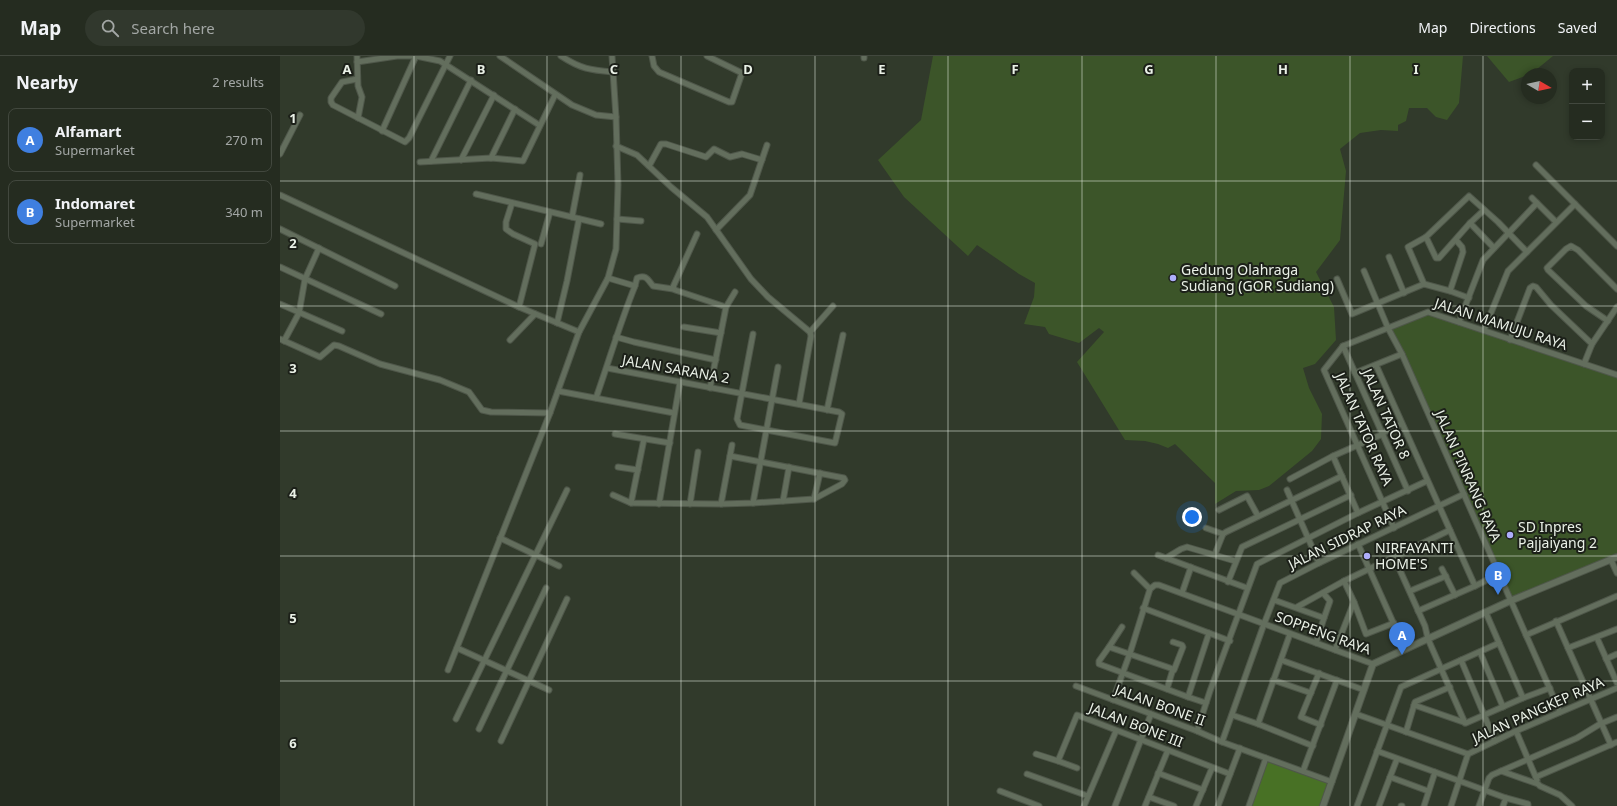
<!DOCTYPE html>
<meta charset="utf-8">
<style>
:root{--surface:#252c20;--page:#31382d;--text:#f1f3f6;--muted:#a3a7a5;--line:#42483e;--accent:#95b2f1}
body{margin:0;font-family:"Noto Sans",sans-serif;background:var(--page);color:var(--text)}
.controls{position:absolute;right:12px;top:12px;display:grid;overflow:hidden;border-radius:8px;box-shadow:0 2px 6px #0003}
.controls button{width:36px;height:36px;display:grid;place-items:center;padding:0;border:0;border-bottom:1px solid var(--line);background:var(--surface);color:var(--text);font:20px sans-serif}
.compass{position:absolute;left:1241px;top:12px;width:36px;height:36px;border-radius:50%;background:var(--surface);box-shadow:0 2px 6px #0003;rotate:99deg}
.you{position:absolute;left:912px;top:461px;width:14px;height:14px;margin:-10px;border:3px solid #fff;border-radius:50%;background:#1a73e8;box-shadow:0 0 0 6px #1a73e833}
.badge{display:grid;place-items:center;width:26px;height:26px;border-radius:50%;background:var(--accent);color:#fff;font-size:13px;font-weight:700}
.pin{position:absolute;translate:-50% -33px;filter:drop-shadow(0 1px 2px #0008)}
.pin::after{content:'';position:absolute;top:21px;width:14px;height:12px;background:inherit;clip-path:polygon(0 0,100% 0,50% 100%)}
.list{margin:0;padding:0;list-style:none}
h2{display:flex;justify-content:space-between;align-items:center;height:52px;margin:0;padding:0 16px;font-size:17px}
h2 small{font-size:13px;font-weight:400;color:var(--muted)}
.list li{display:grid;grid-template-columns:26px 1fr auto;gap:12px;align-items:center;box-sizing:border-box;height:64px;margin:0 8px 8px;padding:0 8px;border:1px solid var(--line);border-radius:8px}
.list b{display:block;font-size:15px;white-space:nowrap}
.list p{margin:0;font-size:13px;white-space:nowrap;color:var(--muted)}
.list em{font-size:13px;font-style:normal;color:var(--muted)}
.icon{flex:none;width:22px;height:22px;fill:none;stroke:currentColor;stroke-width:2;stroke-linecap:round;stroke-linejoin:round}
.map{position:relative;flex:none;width:1337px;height:750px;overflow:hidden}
header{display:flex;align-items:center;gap:24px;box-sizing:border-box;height:56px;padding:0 20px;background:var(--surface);border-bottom:1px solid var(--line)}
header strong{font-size:19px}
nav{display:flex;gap:22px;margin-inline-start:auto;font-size:14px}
.search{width:280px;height:36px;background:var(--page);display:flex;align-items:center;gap:10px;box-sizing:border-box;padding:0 14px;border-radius:22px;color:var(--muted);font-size:15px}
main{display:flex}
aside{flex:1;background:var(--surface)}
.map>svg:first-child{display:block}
.green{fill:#3c5529}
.forest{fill:#487125}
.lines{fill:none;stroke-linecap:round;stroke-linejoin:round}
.minor-casing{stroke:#4f574a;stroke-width:7}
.tertiary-casing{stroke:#4f574a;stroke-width:8}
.minor{stroke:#636e5d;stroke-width:5}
.tertiary{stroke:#636e5d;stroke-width:6}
.grid{fill:none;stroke:#eaf1e7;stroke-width:1;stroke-opacity:0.55}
.poi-dot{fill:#aeaefb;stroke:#1c2019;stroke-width:1.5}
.labels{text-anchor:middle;stroke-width:4;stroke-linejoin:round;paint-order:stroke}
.poi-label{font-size:14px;fill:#eaf1e7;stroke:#1c2019;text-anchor:start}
.street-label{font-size:14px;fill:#eaf1e7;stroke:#1c2019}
.grid-label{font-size:13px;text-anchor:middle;font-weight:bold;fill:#eaf1e7;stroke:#1c2019;stroke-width:4;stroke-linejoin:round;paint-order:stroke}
</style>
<header>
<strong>Map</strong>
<div class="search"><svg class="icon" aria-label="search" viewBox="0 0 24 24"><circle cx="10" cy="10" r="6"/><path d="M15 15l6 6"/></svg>Search here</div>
<nav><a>Map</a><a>Directions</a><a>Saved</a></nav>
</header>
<main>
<aside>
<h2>Nearby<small>2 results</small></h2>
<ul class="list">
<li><span class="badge" style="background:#3f7fe0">A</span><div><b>Alfamart</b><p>Supermarket</p></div><em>270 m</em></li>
<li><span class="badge" style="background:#3f7fe0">B</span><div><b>Indomaret</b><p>Supermarket</p></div><em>340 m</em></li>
</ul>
</aside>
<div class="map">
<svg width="1337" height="750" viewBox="0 0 1337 750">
<rect width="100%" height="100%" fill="#313a2b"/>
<g class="green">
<path d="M653 0H1183L1179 47 1167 64 1156 61 1147 52H1129L1126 65 1118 69V75L1101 74 1080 77 1060 93 1066 115 1060 184 1036 216 1054 251 1056 284 1035 308 1023 312 1029 332 1042 358 1041 383 1032 395 989 430 979 434 956 435 935 448V427L895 388 888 392 878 388 865 385 845 384 797 306 824 276 819 272 799 287 769 278 765 271 744 268 754 241 755 227 739 218 697 189 688 200 624 141 598 104 641 64Z"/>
<path d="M1207 0H1273L1251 18 1229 26Z"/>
<path d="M1144 256 1337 319V501L1230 545 1108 272Z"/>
</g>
<path class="forest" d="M986 702 1052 726 1043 750H969Z"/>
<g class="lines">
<g class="minor-casing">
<g id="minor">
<path d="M77 0 78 30 82 41 78 62"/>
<path d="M220 0 292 49 316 59 336 61"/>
<path d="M281 0C301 13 310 14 333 16"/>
<path d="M372 0 374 10 379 16 449 46H452L462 17 427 0"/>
<path d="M584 2V0"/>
<path d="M77 6 117 0H136L160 5 259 69"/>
<path d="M77 23 62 26 51 42V46L53 49 125 86 129 82 170 0"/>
<path d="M102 75 136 0"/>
<path d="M336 90 357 99 391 131 427 161 471 223 488 241 530 276"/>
<path d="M0 98 20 59"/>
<path d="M211 102 235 53"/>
<path d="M181 104 214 39"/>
<path d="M151 105 191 24"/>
<path d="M140 106 211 102 243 105 275 39"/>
<path d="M1256 109 1337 190"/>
<path d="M369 110 381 88H386L426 101 434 93 450 101 462 98 482 104"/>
<path d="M196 138 321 168"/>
<path d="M0 139 239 251 299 276"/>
<path d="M1252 142 1276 166"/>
<path d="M232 147 226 166V173L233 178 255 188 239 251"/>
<path d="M292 161 300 119"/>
<path d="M337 163 361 165"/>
<path d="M1190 167 1214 192"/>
<path d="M0 173 115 230"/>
<path d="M436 174 470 139 487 89"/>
<path d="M417 178 393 231 395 234 446 251"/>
<path d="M1146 181 1156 202H1159L1190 167 1204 154"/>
<path d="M261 188 270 156"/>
<path d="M1109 201 1124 237"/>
<path d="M0 211 101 258"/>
<path d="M1084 215 1108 272 1122 298 1280 656"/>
<path d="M1057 223 1072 258 1144 228 1170 235 1189 242"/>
<path d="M1144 228 1128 191 1146 181 1189 140 1218 166 1247 196"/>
<path d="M355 230 357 222C366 218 368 224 373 230L393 233"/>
<path d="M1170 235 1183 196 1182 191 1176 184"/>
<path d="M0 248 62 275"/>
<path d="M1328 265 1306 250 1268 214 1267 212 1286 193 1291 190 1298 194 1337 233"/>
<path d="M1179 266 1203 204 1257 147"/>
<path d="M277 267 287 225 299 163"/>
<path d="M404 271 441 277"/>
<path d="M1204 274 1228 215 1295 148"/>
<path d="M336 281 354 286 436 304"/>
<path d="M0 283 40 301 54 289 59 290 100 308 160 324 189 336 202 354 211 356 270 357 299 276 328 222 336 193 338 129 336 61 332 0"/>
<path d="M230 284 255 258"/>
<path d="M1230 284 1250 232 1253 230 1256 231 1271 249 1312 288 1337 251"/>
<path d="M4 285 19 257 25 223 39 192"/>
<path d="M1063 290 1128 435"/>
<path d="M1304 308 1312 288"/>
<path d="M1096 309 1195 530 1138 555"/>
<path d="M327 312 559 356 562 358 555 387 460 369 457 363 473 278"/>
<path d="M1075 317 1122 298"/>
<path d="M430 332 446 251 455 236"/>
<path d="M278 335 394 357"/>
<path d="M316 342C329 305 340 267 355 230L328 222"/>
<path d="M519 348 531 280 530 276 553 250"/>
<path d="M547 354 563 279"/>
<path d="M1102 377 1121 368"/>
<path d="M335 378 390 387"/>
<path d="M1053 400 1078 457"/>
<path d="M338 411 358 414"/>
<path d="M1010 423 1053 400 1103 378"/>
<path d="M1007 434 1039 507"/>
<path d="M333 439 351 447 441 448 473 447 534 443 562 428 565 424 564 422 450 400"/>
<path d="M534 443 540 417"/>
<path d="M503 445 509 411"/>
<path d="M351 447 364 383"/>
<path d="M473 447 498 311"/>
<path d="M379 448 400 326"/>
<path d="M410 448 418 396"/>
<path d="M441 448 452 389"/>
<path d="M939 454 967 440 978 460"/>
<path d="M926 472 943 478"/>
<path d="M1114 472 1044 314 1063 290 1148 256 1337 319"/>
<path d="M1170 474 1114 501 1145 570 1148 583 1185 667"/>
<path d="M220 482 279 510"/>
<path d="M1078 488 1125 593"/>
<path d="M935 498 943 478 946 476 1062 420"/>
<path d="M878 499 967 532"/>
<path d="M886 502 901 493 907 491 955 505"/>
<path d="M1331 504 1337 517"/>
<path d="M1162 513 1175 539"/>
<path d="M854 517 870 533"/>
<path d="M948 526 962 491 1071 439"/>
<path d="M1195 530 1219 518"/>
<path d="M1130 535 1166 520"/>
<path d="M902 537 911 511"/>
<path d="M1043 537 1050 545 1044 562"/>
<path d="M994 544 1044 562 1036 587"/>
<path d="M1074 546 1086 578 1114 567"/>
<path d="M1017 551 1064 525"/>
<path d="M863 552 929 577 908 641 926 647"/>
<path d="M1206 557 1243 642"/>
<path d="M1276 565 1331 689"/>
<path d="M842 571 829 591 893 613 887 633"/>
<path d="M929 577 950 585"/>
<path d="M1010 578 978 668 1033 690"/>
<path d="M1246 579 1337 540"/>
<path d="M1317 582 1337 627"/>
<path d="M893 586 902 589 903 591 894 614"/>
<path d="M829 591 819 605V608L908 641"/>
<path d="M177 592 269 634"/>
<path d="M1288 592 1337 573"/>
<path d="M1055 594 1074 546 1064 525 1114 501"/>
<path d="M1200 596 1223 651"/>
<path d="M1326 603 1337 598"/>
<path d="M1001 604 1084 634"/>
<path d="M1181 604 1215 685"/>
<path d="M168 614 270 357"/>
<path d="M1039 617 1021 661 1041 669"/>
<path d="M993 624 1031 637"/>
<path d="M796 630 917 675 942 686 1052 726"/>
<path d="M833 644 850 597 870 533 875 529H879L1093 608"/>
<path d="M1134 649 1186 667 1243 642 1270 632"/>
<path d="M1076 658 1188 698"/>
<path d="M952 659 978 668"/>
<path d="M176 663 287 434"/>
<path d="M199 673 266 532"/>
<path d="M917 675 930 635 977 508 1078 457 1147 425"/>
<path d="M1236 675 1257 724"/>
<path d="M1126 676 1135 646 1170 631"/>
<path d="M221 685 287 543"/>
<path d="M942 686 984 568 1000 527 1039 507 1184 438"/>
<path d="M1097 695 1155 716 1144 750"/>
<path d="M756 698 778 705"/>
<path d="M1188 698 1236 675 1337 632"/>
<path d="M1117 703 1110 721 1148 735"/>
<path d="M797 712 778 705 797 659 950 718"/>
<path d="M1023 715 1057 624"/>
<path d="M1221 715 1258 728 1260 730 1280 739 1292 750"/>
<path d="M1155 716 1226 742 1223 750"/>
<path d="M878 717 923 734"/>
<path d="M747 718 808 740"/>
<path d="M1256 721 1337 686"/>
<path d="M720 735 759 750"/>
<path d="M869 741 894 750"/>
<path d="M1226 742 1248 748V750"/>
<path d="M804 750 836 675"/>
<path d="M835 750 871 658"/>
<path d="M865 750 888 694"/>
<path d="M916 750 932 712"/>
<path d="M938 750 960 692"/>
<path d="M969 750 986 702"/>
<path d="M1077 750 1121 631 1219 587"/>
<path d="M1099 750 1110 721"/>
<path d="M1121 750H1122"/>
<path d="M1171 750 1188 698"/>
<path d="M1199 750 1209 722 1212 719 1297 682 1320 668 1337 661"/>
</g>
</g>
<g class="tertiary-casing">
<path id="tertiary" d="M1043 750 1093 608 1230 545 1337 501"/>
</g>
<use href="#minor" class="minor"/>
<use href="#tertiary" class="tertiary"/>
</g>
<path class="grid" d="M134 0V750M267 0V750M401 0V750M535 0V750M668 0V750M802 0V750M936 0V750M1070 0V750M1203 0V750M0 125H1337M0 250H1337M0 375H1337M0 500H1337M0 625H1337"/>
<g class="poi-dot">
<circle cx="893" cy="222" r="4"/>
<circle cx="1230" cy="479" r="4"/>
<circle cx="1087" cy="500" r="4"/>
</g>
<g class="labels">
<g class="poi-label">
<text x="901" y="219">Gedung Olahraga<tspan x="901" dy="16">Sudiang (GOR Sudiang)</tspan></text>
<text x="1238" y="476">SD Inpres<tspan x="1238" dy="16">Pajjaiyang 2</tspan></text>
<text x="1095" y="497">NIRFAYANTI<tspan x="1095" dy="16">HOME'S</tspan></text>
</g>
<g class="street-label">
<text transform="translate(1221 268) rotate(18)" y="5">JALAN MAMUJU RAYA</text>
<text transform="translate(396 313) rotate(10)" y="5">JALAN SARANA 2</text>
<text transform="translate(1106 358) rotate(66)" y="5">JALAN TATOR 8</text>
<text transform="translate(1084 373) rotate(66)" y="5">JALAN TATOR RAYA</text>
<text transform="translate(1188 420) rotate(66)" y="5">JALAN PINRANG RAYA</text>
<text transform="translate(1067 481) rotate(-26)" y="5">JALAN SIDRAP RAYA</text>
<text transform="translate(1043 577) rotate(20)" y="5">SOPPENG RAYA</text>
<text transform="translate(880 649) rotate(20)" y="5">JALAN BONE II</text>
<text transform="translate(1258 654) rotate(-24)" y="5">JALAN PANGKEP RAYA</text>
<text transform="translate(856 669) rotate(21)" y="5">JALAN BONE III</text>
</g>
</g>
<g class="grid-label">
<text x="67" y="18">A</text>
<text x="201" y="18">B</text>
<text x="334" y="18">C</text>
<text x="468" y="18">D</text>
<text x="602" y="18">E</text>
<text x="735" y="18">F</text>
<text x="869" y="18">G</text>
<text x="1003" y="18">H</text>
<text x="1136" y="18">I</text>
<text x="13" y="67">1</text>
<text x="13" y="192">2</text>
<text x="13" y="317">3</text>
<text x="13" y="442">4</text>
<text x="13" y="567">5</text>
<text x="13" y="692">6</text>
</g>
</svg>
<div class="controls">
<button>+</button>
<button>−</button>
</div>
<svg class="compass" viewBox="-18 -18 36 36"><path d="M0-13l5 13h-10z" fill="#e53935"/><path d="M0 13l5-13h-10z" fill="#a3a7a5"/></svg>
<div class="you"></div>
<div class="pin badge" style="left:1122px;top:599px;background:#3f7fe0">A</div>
<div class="pin badge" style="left:1218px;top:539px;background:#3f7fe0">B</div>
</div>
</main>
